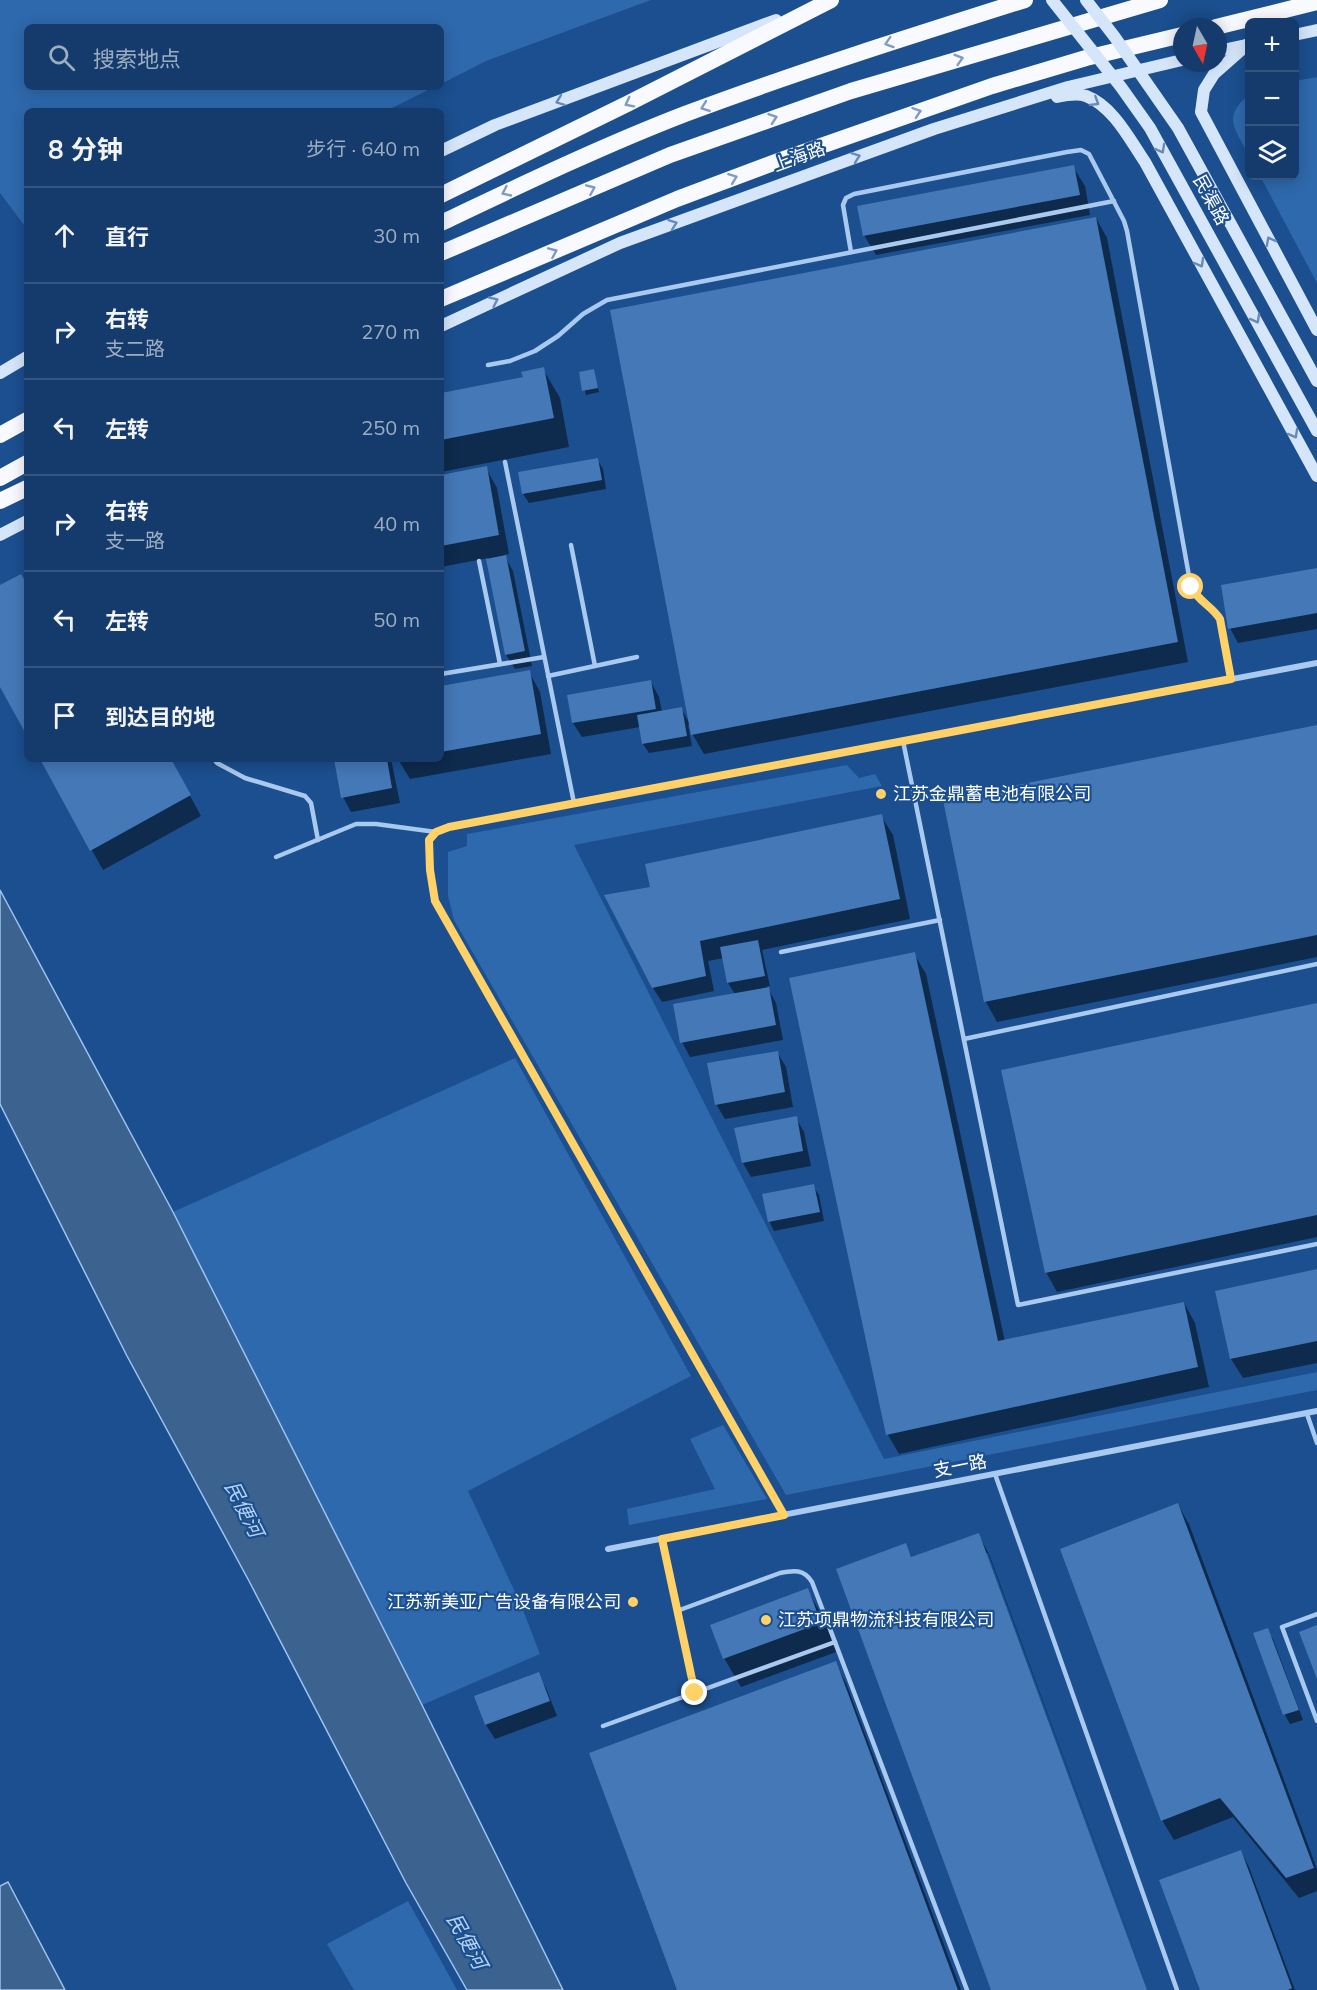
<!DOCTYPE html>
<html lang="zh">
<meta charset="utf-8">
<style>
:root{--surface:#143b6b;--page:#1d4271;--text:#f1f3f6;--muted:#9dadc1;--line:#33557e}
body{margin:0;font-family:Mulish,"Noto Sans SC",sans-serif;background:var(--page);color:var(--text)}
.controls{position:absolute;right:18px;top:18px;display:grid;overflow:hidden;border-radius:9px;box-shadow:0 3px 15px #0003}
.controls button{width:54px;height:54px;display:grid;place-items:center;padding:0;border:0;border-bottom:2px solid var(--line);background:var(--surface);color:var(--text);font:30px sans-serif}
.compass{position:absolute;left:1173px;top:18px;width:54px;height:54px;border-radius:50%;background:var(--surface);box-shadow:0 3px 15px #0003;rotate:171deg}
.stop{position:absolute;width:18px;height:18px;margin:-14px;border:4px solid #ffd166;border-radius:50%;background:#fff}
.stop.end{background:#ffd166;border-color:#fff;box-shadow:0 2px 6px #0008}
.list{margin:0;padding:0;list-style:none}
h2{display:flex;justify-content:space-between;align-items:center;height:78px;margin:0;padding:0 24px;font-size:26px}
h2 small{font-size:20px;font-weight:400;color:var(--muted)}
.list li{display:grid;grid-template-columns:39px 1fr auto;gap:18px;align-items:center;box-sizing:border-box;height:96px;padding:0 24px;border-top:2px solid var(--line)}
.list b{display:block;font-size:22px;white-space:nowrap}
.list p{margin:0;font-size:20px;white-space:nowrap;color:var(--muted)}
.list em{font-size:20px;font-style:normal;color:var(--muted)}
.icon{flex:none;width:33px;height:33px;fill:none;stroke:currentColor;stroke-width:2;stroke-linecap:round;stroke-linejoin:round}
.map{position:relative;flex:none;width:1317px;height:1990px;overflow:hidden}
.search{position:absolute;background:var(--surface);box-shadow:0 3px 15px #0003;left:24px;top:24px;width:420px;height:66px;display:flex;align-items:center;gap:15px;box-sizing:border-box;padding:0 21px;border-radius:9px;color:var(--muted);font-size:22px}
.panel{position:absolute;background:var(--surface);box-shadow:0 3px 15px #0003;left:24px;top:108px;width:420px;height:654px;border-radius:9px}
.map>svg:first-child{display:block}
.green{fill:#2e69ad}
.water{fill:#3c6290;stroke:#9cc4f0;stroke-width:1.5}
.shadow{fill:#0007}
.building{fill:#4478b7}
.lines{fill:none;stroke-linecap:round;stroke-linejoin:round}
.service{stroke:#a9c9ee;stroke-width:4.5}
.minor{stroke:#a9c9ee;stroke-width:6}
.secondary{stroke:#d6e6fa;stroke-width:12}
.trunk{stroke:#f8faff;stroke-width:16}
.secondary-bridge{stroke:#d6e6fa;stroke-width:12}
.oneway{stroke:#7e9cc1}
.oneway2{stroke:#668bba}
.route{stroke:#ffd166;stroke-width:8}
.poi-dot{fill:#ffd166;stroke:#1b4f8f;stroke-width:2}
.labels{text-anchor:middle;stroke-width:4.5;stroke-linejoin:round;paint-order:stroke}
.street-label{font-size:18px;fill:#fff;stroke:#1b4f8f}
.poi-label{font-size:18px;fill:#fff;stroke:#1b4f8f;text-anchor:start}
.water-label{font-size:20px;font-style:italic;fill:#b5d3f5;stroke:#1b4f8f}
</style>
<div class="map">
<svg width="1317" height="1990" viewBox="0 0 1317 1990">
<rect width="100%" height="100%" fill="#1b4f8f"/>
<g class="green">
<path d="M0 0H651L486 61 441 84V27H27V87H434L386 111H27V229L0 193Z"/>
<path d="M1317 77V283L1260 176H1294L1295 81Z"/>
<path d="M1249 95V156C1236 129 1221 117 1249 95Z"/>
<path d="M847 765 859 778 875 774 882 786 574 845 884 1459 1317 1372V1390L786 1495 454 920 448 896V852L467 846V834Z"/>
<path d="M515 1058 691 1376 468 1491 521 1605 540 1654 422 1705 173 1212Z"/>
<path d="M723 1425 767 1499 629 1525 627 1509 715 1489 690 1439Z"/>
<path d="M408 1901 457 1990H354L327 1944Z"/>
</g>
<g class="water">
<path d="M0 890 173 1212 422 1705 563 1990H467L406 1883 249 1581 127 1356 0 1104Z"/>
<path d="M8 1882 65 1990H0V1886Z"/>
</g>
<g class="shadow">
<path d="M1073 167 1085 186 1090 215 876 255 864 235Z"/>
<path d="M1096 218 1107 238 1188 662 704 754 693 735 691 724 688 725 692 746 649 753 643 744 640 727 582 737 573 723 569 696 651 682 659 697 662 712 681 708 690 724Z"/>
<path d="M543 369 560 398 569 447 441 472V394L524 378Z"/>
<path d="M593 371 599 392 586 395 581 373Z"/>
<path d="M597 459 603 469 606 489 529 503 523 494Z"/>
<path d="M486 468 497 488 509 554 504 555 513 571 532 666 515 669 506 655 488 558 441 567V476Z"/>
<path d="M1317 569V629L1238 643 1230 628Z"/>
<path d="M529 672 540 692 551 754 410 779 398 759H441V688Z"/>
<path d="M1317 726V957L997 1022 986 1002 945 801Z"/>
<path d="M41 759H170L201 816 103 870Z"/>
<path d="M335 759H391L400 803 351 812 343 797Z"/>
<path d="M881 816 893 835 910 919 762 950 770 986H767L776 1003 783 1040 690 1057 682 1042 735 994 728 983 724 958 708 961 714 991 662 1002 653 988 649 889Z"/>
<path d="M914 954 926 974 1005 1342 1184 1303 1195 1323 1209 1387 899 1454 888 1435Z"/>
<path d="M1317 1005V1237L1057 1292 1046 1272Z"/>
<path d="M777 1052 786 1067 793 1107 725 1119 716 1104Z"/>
<path d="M796 1118 804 1132 811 1166 751 1177 743 1163Z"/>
<path d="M813 1186 819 1195 824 1221 774 1231 769 1221Z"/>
<path d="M1317 1271V1363L1243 1378 1231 1359Z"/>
<path d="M1178 1505 1189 1524 1317 1869V1891L1299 1898 1233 1817 1174 1840 1162 1820Z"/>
<path d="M978 1534 989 1554 1149 1990 988 1553H985L1145 1990H993L905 1545 912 1558Z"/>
<path d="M807 1590 824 1619 836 1652 741 1687 724 1658Z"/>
<path d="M1267 1630 1273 1639 1303 1720 1290 1724 1285 1715 1255 1634Z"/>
<path d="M835 1663 846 1683 961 1990H679Z"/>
<path d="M538 1674 546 1688 557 1716 495 1739 486 1725 476 1697Z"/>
<path d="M1241 1852 1249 1867 1295 1990H1201Z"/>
</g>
<g class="building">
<path d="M1074 165 1080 195 863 236 857 206Z"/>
<path d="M1096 217 1178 642 691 735 610 310Z"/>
<path d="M544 367 554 418 441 440V393L523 377 521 372Z"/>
<path d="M594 369 598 388 582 391 579 372Z"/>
<path d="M598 458 602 480 522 494 518 472Z"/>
<path d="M487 466 499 535 441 546V475Z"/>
<path d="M506 555 525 651 505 655 486 559Z"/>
<path d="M1317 568V613L1228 629 1221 585Z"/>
<path d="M21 574 27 584V736L0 687V585Z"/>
<path d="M530 670 541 734 441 752V686Z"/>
<path d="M651 680 656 709 572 723 567 695Z"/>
<path d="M682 707 687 736 642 744 637 715Z"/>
<path d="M1317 725V935L984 1002 943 800Z"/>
<path d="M40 759H171L191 795 90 851Z"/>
<path d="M334 759H387L392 788 341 798Z"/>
<path d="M882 814 900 899 700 941 706 976 652 988 604 895 650 887 645 864Z"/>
<path d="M758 940 765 976 727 983 720 947Z"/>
<path d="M915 952 998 1341 1184 1302 1198 1367 886 1435 789 978Z"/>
<path d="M769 987 776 1025 680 1043 673 1004Z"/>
<path d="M1317 1003V1215L1045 1273 1001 1070Z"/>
<path d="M778 1051 785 1092 715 1105 707 1063Z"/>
<path d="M797 1116 803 1151 742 1163 734 1128Z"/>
<path d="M814 1184 820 1212 768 1222 762 1194Z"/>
<path d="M1317 1269V1341L1230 1359 1215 1291Z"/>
<path d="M1178 1503 1314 1868 1286 1878 1220 1798 1161 1821 1060 1549Z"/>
<path d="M979 1533 1147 1990H991L836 1569 906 1543 911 1557Z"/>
<path d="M808 1588 821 1623 723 1659 710 1625Z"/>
<path d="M1317 1625V1679L1299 1632Z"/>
<path d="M1268 1628 1299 1710 1283 1715 1253 1633Z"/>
<path d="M836 1661 958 1990H677L589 1753Z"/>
<path d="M539 1672 550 1701 485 1725 474 1696Z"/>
<path d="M1241 1850 1292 1988 1288 1990H1200L1159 1880Z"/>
</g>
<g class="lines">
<g class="service">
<path d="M851 252 843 205 846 198 854 194 1067 152 1081 150 1089 154 1124 221 1127 231 1191 587C1199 602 1212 606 1220 619L1231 679"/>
<path d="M488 365 510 361 535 351 558 336 583 314 607 300 1114 201"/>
<path d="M505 462 574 803"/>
<path d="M571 545 595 666"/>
<path d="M479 561 500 664"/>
<path d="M441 674 544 657"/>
<path d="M548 676 637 657"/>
<path d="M903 741 1018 1305 1317 1244"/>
<path d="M214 759 217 763 245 778 305 796 311 803 318 840"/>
<path d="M436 832 429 840 430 870 435 901 784 1515"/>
<path d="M276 857 356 824H376L436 832"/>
<path d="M781 952 940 920"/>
<path d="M964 1039 1317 964"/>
<path d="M1307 1414 1317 1443"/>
<path d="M995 1474 1177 1990"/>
<path d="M662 1539 695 1693"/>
<path d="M677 1611 780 1573C794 1570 804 1569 812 1582L835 1642"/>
<path d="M1317 1614 1282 1627 1317 1721"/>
<path d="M603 1726 835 1642 967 1990"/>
</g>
<g class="minor">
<path d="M436 832 449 827 1317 663"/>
<path d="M608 1549 1317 1411"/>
</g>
<g class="secondary">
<path d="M1294 35 1317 30"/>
<path d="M1248 44 1214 74 1204 90 1201 112 1317 330"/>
<path d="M1218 51 1246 45"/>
<path d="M1057 97C1066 95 1077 93 1086 96 1113 106 1130 140 1145 162L1317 476"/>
<path d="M441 151 495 125 776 20"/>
<path d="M441 326 620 243 934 129 1068 87 1182 60"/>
<path d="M0 373 27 357"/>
<path d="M0 535 27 521"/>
</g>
<g class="trunk">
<path d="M1216 27 1317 2"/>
<path d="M441 195 627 104 831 0"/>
<path d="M441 223C521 185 602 146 685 114 797 72 911 36 1025 0"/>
<path d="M441 253 670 155 851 91 1160 0"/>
<path d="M441 299 677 199 781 160 992 86 1086 58 1182 35"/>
<path d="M0 435 27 420"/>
<path d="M0 478 27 463"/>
<path d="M0 501 27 488"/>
</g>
<g class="secondary-bridge">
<path d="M1052 0 1121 87 1150 128 1317 431"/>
<path d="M1086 0 1114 36 1178 128 1317 381"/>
</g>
</g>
<defs><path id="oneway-chevron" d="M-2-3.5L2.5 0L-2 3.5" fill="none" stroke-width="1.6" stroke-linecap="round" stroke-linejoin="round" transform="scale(1.5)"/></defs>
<g class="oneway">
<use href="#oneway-chevron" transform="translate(889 43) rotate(162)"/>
<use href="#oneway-chevron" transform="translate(959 59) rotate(-17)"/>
<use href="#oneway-chevron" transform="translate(629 103) rotate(153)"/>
<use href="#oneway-chevron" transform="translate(705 107) rotate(160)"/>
<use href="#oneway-chevron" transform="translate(917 112) rotate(-19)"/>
<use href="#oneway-chevron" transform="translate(773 118) rotate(-19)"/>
<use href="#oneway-chevron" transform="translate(733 178) rotate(-21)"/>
<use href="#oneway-chevron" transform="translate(591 189) rotate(-23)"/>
<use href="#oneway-chevron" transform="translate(506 192) rotate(155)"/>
<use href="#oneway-chevron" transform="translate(553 252) rotate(-23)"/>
</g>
<g class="oneway2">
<use href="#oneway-chevron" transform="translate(560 101) rotate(160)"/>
<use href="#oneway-chevron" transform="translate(1095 102) rotate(32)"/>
<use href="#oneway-chevron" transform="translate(1161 149) rotate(61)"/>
<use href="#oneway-chevron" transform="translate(856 157) rotate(-20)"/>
<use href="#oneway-chevron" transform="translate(673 224) rotate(-20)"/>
<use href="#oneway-chevron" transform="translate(1270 241) rotate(-118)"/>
<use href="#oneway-chevron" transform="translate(1200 263) rotate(61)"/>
<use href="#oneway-chevron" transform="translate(494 301) rotate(-25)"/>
<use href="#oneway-chevron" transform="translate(1256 319) rotate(61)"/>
<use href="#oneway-chevron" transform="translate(1294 434) rotate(61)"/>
</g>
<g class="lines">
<path class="route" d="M695 1693 662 1539 784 1515 435 901 430 870 429 840 436 832 449 827 1231 679 1220 619C1212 606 1199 602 1191 587"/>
</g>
<g class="poi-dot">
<circle cx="881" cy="794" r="6"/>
<circle cx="633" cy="1602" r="6"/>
<circle cx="766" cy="1620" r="6"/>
</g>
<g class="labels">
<g class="street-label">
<text transform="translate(799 157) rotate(-20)" y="6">上海路</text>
<text transform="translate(1211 200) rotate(61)" y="6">民渠路</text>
<text transform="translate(960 1466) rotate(-11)" y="6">支一路</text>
</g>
<g class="poi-label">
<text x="893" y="800">江苏金鼎蓄电池有限公司</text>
<text x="621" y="1608" text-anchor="end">江苏新美亚广告设备有限公司</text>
<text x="778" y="1626">江苏项鼎物流科技有限公司</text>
</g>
<g class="water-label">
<text transform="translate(244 1509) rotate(63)" y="7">民便河</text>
<text transform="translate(467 1941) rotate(61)" y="7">民便河</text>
</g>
</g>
</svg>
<div class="controls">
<button>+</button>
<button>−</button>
<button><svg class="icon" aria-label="layers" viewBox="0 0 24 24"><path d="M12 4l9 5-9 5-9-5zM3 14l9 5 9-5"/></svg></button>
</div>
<svg class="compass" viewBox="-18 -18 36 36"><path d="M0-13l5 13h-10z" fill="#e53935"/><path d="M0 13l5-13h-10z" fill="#9dadc1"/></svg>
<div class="stop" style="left:1191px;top:587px"></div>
<div class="stop end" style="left:695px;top:1693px"></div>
<div class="search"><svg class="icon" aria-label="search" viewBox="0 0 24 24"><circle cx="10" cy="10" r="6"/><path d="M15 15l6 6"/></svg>搜索地点</div>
<section class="panel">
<h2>8 分钟<small>步行 · 640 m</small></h2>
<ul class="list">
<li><svg class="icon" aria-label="ahead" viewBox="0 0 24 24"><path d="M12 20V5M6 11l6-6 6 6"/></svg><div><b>直行</b></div><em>30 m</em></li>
<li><svg class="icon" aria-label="right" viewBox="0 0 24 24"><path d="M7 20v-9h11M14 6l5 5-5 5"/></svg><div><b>右转</b><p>支二路</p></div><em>270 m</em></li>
<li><svg class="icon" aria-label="left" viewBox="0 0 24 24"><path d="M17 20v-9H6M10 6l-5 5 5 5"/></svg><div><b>左转</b></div><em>250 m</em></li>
<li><svg class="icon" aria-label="right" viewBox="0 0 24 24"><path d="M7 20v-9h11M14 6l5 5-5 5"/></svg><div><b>右转</b><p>支一路</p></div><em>40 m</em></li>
<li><svg class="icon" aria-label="left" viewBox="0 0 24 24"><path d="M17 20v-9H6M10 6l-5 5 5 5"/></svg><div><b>左转</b></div><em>50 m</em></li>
<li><svg class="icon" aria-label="arrive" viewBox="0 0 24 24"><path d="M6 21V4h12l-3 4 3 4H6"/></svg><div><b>到达目的地</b></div></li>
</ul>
</section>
</div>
